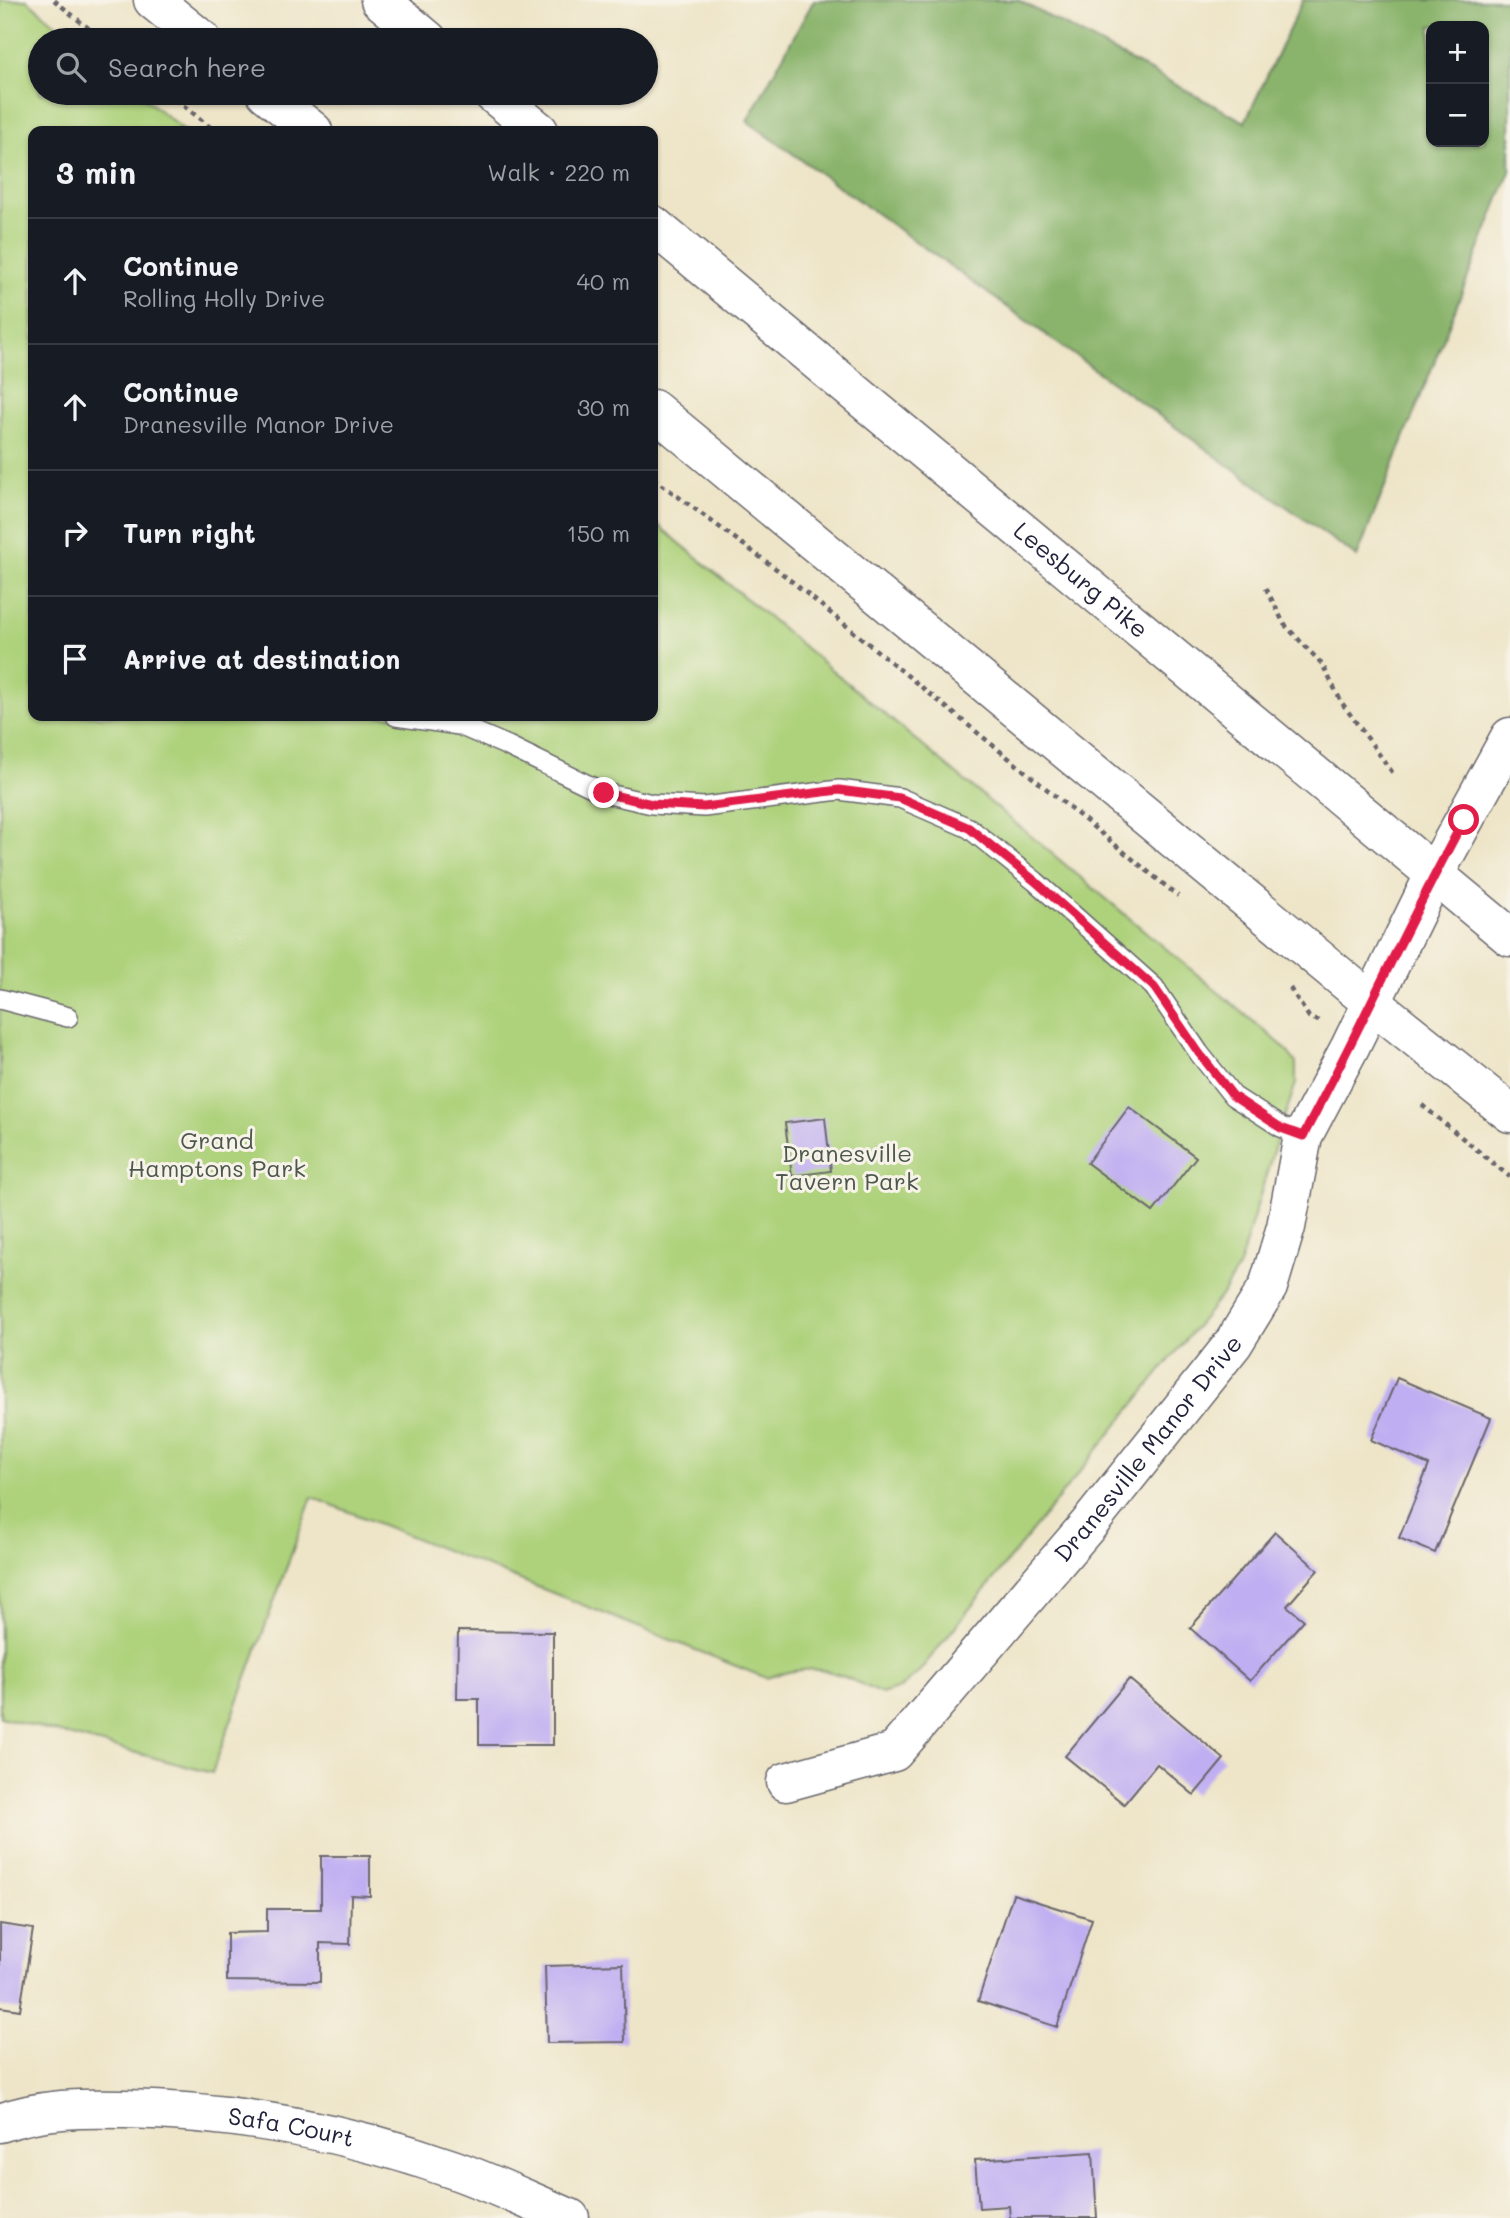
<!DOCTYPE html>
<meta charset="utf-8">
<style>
:root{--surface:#171b24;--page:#20242c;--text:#f1f3f6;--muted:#9ea1a6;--line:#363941}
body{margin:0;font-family:Mali,sans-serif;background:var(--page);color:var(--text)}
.controls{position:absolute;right:21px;top:21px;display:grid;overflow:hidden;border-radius:14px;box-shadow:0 2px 5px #0004}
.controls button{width:63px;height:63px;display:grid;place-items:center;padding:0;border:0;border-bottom:2px solid var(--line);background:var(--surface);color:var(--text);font:35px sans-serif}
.stop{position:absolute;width:21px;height:21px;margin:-16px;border:5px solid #e11d48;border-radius:50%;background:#fff}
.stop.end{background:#e11d48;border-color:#fff;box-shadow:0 2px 7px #0008}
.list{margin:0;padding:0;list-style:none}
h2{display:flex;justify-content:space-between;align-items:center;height:91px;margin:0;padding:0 28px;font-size:30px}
h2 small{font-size:23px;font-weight:400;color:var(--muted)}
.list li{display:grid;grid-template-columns:46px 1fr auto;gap:21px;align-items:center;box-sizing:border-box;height:126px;padding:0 28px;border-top:2px solid var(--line)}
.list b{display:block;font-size:26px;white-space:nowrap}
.list p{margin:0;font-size:23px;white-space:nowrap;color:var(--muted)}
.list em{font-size:23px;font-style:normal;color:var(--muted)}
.icon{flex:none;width:38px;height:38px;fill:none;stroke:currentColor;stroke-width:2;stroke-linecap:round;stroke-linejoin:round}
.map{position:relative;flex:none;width:1510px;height:2218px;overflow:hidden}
.search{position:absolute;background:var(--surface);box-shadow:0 2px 5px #0004;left:28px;top:28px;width:630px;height:77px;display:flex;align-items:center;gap:18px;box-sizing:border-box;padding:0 24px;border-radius:38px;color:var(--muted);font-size:26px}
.panel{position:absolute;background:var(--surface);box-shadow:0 2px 5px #0004;left:28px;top:126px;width:630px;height:595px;border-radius:14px}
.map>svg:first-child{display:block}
.green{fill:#aed27c;stroke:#687a5c;stroke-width:2}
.forest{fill:#8ab46c;stroke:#566b54;stroke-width:2;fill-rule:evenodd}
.building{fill:#c0aef2}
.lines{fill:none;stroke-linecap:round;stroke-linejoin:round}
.service-casing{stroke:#69666c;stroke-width:22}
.minor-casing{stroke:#69666c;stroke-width:41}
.trunk-casing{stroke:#69666c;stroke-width:41}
.path{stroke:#69666c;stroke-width:4.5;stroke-dasharray:5 5;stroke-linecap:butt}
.service{stroke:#fff;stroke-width:19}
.minor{stroke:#fff;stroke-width:38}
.trunk{stroke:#fff;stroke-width:38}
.route{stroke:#e11d48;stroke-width:9}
.labels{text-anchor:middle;stroke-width:6;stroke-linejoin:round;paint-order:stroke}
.street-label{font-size:24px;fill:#22223b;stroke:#f7f3e8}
.park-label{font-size:24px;fill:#4c574e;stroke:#f7f3e8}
</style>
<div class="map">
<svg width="1510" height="2218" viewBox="0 0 1510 2218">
<rect width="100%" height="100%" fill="#f7f3e8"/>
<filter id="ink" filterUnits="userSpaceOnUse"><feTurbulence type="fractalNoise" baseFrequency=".0143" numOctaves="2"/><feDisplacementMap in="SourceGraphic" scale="14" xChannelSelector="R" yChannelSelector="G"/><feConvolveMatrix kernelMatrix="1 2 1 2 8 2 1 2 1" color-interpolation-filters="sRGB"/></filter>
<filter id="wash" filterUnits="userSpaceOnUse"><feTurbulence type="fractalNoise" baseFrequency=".00686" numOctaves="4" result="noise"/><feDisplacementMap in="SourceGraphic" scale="28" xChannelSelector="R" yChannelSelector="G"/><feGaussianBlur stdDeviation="1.57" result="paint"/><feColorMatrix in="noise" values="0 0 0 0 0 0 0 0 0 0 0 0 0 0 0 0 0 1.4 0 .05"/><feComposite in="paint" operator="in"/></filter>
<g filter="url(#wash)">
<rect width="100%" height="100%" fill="#eee5c8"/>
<path class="green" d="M0 0H27L75 40H40V93H138L185 131H33V716H653V521L1284 1047 1296 1063V1083L1275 1145 1239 1266 1221 1296 918 1673 900 1688 882 1694C833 1671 820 1661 766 1678L312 1497 212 1773 0 1717Z"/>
<path class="forest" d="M814 0H1018L1245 122 1303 0H1510V171L1357 557 747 121ZM1431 26H1484V142H1431Z"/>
<g id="blocks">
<g class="building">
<path d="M1129 1107 1196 1157 1153 1212 1087 1163Z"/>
<path d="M825 1118 831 1171 792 1176 785 1123Z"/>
<path d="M1397 1378 1491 1418 1435 1553 1399 1538 1429 1465 1371 1440Z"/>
<path d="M1275 1532 1318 1570 1287 1606 1304 1620 1250 1681 1190 1628Z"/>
<path d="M458 1631 553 1632V1745H479V1699H457Z"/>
<path d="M1129 1679 1224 1759 1194 1795 1157 1764 1124 1804 1065 1756Z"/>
<path d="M321 1856H370V1896L351 1895 350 1944 320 1943V1982L227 1981V1933L267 1932V1909H321Z"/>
<path d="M1013 1894 1092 1919 1057 2027 978 2001Z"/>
<path d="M0 1924 33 1929 20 2010 0 2007Z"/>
<path d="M623 1964 625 2042 547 2043 545 1966Z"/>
<path d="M1093 2152 1097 2218H1010L1009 2206 979 2208 975 2160Z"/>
</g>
</g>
</g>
<g filter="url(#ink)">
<use href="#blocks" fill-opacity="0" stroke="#69666c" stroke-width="2"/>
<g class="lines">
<g class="service-casing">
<g id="service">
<path d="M396 716 459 725 508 746 604 793 652 804 704 807 839 790 900 798 969 828 1035 881 1154 987 1199 1053 1233 1096 1281 1127 1303 1136"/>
<path d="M0 999 68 1017"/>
</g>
</g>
<g class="minor-casing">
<g id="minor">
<path id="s1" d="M786 1782 894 1752 1089 1524 1233 1344 1268 1287 1286 1227 1303 1136 1350 1047 1435 873 1510 737"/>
<path id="s2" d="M0 2123C41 2108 82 2108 125 2109 235 2111 348 2132 452 2169 492 2183 531 2202 570 2218"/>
</g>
</g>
<g class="trunk-casing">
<g id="trunk">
<path d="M153 0 202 40"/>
<path d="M380 0 428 40"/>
<path d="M266 93 313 131"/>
<path d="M492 93 539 131"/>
<path id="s3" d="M653 225 1510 937"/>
<path d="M653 409 1371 1002 1510 1113"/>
</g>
</g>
<g class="path">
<path d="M54 0 103 40"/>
<path d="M168 93 215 131"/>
<path d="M653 478 779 571 1178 896"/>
<path d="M1266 588 1284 624 1322 664 1342 703 1395 776"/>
<path d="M1290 988 1309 1017 1321 1022"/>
<path d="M1422 1105 1510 1177"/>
</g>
<use href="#service" class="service"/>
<use href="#minor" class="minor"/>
<use href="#trunk" class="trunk"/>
</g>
</g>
<g class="lines" filter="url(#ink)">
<path class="route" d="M604 793 652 804 704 807 839 790 900 798 969 828 1035 881 1154 987 1199 1053 1233 1096 1281 1128 1303 1136C1359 1032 1407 924 1464 820"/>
</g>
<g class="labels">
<g class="street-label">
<text dy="8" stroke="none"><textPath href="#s3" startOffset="556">Leesburg Pike</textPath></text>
<text dy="8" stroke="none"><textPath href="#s1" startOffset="508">Dranesville Manor Drive</textPath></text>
<text dy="8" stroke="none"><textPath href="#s2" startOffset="294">Safa Court</textPath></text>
</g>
<g class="park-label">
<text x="217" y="1149">Grand<tspan x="217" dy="28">Hamptons Park</tspan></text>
<text x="847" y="1162">Dranesville<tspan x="847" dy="28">Tavern Park</tspan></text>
</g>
</g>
</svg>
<div class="controls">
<button>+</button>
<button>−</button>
</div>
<div class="stop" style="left:1464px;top:820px"></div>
<div class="stop end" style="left:604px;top:793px"></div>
<div class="search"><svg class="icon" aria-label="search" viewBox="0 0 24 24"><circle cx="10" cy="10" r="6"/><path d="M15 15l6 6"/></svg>Search here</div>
<section class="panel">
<h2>3 min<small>Walk · 220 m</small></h2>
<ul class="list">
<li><svg class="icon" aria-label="ahead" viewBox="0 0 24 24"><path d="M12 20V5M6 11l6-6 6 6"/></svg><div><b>Continue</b><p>Rolling Holly Drive</p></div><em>40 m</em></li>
<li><svg class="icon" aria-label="ahead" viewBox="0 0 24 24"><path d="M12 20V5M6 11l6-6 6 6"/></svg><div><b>Continue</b><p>Dranesville Manor Drive</p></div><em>30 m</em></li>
<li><svg class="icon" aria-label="right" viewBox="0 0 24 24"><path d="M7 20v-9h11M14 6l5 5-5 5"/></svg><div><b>Turn right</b></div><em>150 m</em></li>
<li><svg class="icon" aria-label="arrive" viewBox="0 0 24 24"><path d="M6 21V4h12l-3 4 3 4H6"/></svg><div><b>Arrive at destination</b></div></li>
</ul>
</section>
</div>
